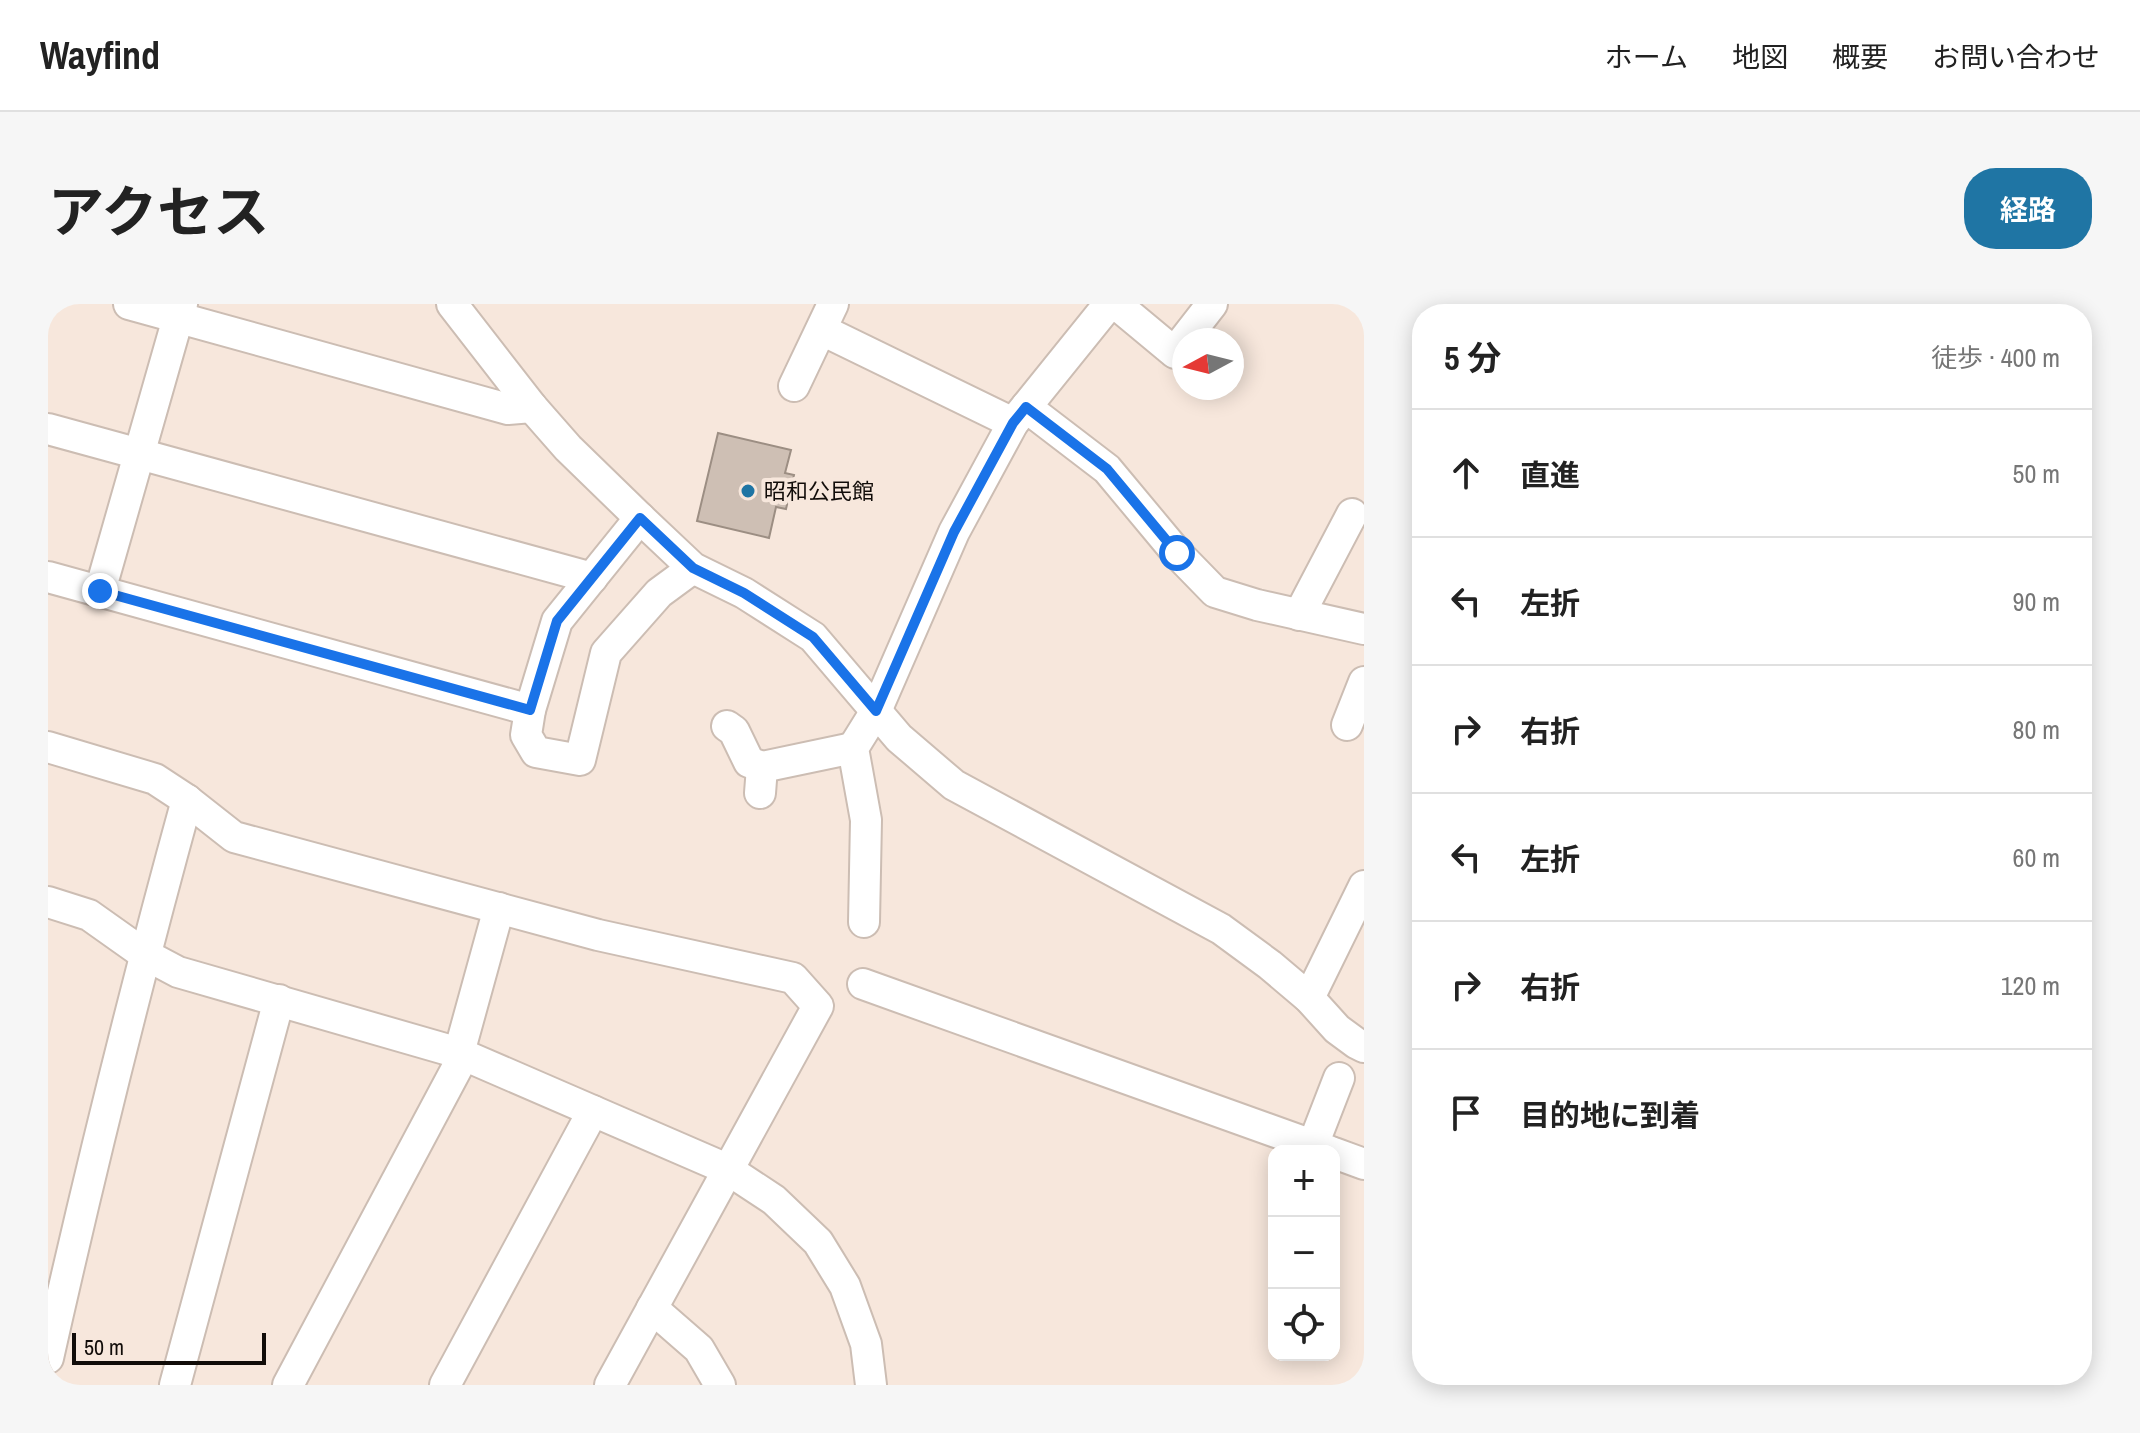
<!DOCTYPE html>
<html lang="ja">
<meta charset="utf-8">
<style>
:root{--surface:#fff;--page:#f6f6f6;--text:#222;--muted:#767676;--line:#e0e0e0;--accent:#1f75a4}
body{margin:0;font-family:"Archivo Narrow","Noto Sans JP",sans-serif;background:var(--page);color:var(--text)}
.controls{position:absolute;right:24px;bottom:24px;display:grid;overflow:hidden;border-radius:16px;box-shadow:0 4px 20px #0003}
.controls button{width:72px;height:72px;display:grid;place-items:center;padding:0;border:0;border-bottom:2px solid var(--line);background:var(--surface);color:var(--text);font:40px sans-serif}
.compass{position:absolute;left:1124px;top:24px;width:72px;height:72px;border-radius:50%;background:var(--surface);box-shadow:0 4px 20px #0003;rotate:263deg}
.scale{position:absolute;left:24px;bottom:20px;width:194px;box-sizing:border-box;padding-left:8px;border:4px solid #110c09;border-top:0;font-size:22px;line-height:28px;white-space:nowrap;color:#110c09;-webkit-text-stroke:6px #f7e7dc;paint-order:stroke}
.stop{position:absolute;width:24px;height:24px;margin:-18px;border:6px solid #1a73e8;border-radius:50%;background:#fff}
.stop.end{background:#1a73e8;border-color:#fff;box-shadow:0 2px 8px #0008}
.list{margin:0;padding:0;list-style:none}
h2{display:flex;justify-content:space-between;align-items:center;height:104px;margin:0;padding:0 32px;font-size:34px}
h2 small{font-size:26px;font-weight:400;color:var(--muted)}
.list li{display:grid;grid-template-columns:52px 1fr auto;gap:24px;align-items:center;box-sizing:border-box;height:128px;padding:0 32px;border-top:2px solid var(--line)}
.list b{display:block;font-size:30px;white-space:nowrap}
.list em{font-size:26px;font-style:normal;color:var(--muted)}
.icon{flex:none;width:44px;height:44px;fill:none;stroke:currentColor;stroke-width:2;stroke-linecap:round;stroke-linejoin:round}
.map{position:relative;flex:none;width:1316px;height:1081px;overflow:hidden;border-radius:32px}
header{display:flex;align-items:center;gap:48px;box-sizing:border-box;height:112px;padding:0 40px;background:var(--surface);border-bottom:2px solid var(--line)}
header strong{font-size:38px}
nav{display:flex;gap:44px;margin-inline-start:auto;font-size:28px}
.intro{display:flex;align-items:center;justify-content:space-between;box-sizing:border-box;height:192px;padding:0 48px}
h1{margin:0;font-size:56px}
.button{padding:20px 36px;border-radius:32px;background:var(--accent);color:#fff;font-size:28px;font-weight:700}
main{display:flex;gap:48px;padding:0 48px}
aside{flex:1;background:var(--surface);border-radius:32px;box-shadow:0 4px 20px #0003}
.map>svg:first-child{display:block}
.building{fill:#cebfb4;stroke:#9c8e83;stroke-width:2}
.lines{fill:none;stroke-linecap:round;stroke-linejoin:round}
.minor-casing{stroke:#ccbdb3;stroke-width:34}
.minor{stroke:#fff;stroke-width:30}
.route{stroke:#1a73e8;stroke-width:10}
.poi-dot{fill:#1f75a4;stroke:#f7e7dc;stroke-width:3}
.labels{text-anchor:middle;stroke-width:8;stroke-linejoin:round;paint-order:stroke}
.poi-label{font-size:22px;fill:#110c09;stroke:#f7e7dc;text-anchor:start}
</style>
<header>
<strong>Wayfind</strong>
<nav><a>ホーム</a><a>地図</a><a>概要</a><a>お問い合わせ</a></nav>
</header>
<div class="intro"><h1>アクセス</h1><a class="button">経路</a></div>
<main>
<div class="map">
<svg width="1316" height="1081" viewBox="0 0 1316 1081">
<rect width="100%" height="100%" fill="#f7e7dc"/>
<path class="building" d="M670 129 743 146 737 169 746 171 738 205 728 203 721 234 649 217Z"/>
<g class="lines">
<g class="minor-casing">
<g id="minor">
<path d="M81 0 460 105 484 103"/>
<path d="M404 0 484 103 520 144 592 214 645 264 696 289 765 333 851 434 906 481 1173 625 1222 661 1261 694 1289 725 1308 739 1316 743"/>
<path d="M1068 0 1127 49 1136 37"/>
<path d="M774 26 965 119"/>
<path d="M1136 36 1164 0"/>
<path d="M746 82 785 0"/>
<path d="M978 103 1059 165 1129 249 1167 288 1209 301 1316 325"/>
<path d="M0 125 544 274"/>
<path d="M592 214 509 317 482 406 478 431 488 448 532 456 558 349 611 289 645 264"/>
<path d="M0 273 482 406"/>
<path d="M52 287 134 0"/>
<path d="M1251 311 1304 210"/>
<path d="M1299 421 1316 378"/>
<path d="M679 422 686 427 701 458 714 463"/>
<path d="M0 443 107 475 139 496 186 533 550 631 745 674 770 702 562 1081"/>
<path d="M712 489 714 463 805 444"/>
<path d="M0 598 41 611 96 650 130 668 411 749 679 865 726 896 770 938 797 982 818 1040 823 1081"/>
<path d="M816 618 818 516 805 444 828 407 906 228 965 119 1061 0"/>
<path d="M815 680 1281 847"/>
<path d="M1261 694 1316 582"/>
<path d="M1265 841 1291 774"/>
<path d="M1286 849 1316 860"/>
<path d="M604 1004 651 1045 672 1081"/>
<path d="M0 1054C42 867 88 681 139 496"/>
<path d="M127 1081 231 696"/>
<path d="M240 1081 409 764 411 749 451 604"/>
<path d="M397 1081 545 807"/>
</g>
</g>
<use href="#minor" class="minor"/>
</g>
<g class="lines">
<path class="route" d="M52 287 482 406 509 317 592 214 645 264 696 289 765 333 828 407 906 228 965 119 978 103 1059 165 1129 249"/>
</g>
<circle class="poi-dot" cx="700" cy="187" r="8"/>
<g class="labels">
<g class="poi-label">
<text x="716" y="195">昭和公民館</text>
</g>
</g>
</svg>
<div class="controls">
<button>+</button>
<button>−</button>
<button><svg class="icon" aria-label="locate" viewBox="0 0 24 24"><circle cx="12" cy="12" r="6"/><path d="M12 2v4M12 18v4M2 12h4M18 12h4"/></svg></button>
</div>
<svg class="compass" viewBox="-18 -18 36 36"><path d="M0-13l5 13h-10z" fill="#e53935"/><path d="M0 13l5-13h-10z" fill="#767676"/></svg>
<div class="scale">50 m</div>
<div class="stop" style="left:1129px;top:249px"></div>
<div class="stop end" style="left:52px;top:287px"></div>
</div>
<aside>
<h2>5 分<small>徒歩 · 400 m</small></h2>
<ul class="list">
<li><svg class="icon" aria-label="ahead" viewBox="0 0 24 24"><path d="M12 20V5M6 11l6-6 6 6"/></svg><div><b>直進</b></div><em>50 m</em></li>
<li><svg class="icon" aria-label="left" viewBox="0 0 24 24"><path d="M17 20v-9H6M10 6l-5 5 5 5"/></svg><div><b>左折</b></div><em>90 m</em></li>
<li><svg class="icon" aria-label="right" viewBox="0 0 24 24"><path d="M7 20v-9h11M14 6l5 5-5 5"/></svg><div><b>右折</b></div><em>80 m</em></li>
<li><svg class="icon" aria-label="left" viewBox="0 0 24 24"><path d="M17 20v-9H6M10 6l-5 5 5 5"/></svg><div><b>左折</b></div><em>60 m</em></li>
<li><svg class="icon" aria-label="right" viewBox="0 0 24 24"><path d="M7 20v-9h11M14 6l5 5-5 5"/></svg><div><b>右折</b></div><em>120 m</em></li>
<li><svg class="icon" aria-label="arrive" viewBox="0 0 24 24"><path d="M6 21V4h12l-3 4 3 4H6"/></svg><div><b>目的地に到着</b></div></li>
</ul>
</aside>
</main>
